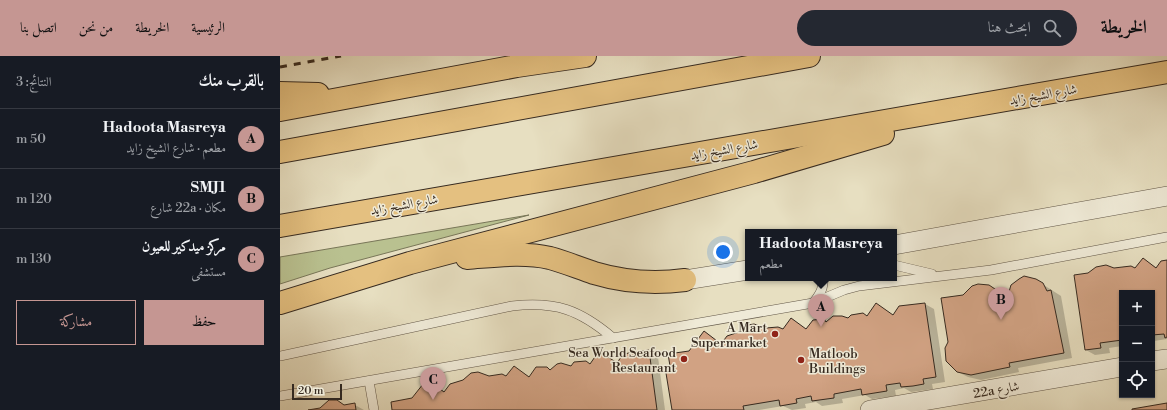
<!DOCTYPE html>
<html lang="ar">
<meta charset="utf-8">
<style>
:root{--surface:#171b24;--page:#242831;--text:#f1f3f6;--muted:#9ea1a6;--line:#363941;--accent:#c59692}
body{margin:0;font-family:"Libre Bodoni",Amiri,serif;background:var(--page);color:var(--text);direction:rtl}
.controls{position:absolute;right:12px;bottom:12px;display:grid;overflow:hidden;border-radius:0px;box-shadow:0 1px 3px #0004}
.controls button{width:36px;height:36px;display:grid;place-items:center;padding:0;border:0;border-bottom:1px solid var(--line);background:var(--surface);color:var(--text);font:20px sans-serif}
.scale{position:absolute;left:12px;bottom:10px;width:50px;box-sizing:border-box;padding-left:4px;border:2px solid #362a20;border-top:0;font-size:11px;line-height:14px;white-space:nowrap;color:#362a20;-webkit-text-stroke:3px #efead7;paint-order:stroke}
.you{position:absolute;left:443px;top:196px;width:14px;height:14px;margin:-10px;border:3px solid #fff;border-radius:50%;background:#1a73e8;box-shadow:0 0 0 6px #1a73e833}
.badge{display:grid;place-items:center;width:26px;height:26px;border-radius:50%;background:var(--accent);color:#111;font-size:13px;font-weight:700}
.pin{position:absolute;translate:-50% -33px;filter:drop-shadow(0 1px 2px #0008)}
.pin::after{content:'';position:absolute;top:21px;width:14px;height:12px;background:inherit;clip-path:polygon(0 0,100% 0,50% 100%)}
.popup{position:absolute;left:465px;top:173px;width:152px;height:52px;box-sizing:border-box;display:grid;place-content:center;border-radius:0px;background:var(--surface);filter:drop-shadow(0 1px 3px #0005);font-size:13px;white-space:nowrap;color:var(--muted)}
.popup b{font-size:15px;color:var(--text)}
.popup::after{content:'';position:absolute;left:50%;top:100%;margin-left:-8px;border:8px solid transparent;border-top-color:var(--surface)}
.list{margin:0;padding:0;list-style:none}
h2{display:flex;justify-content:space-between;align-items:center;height:52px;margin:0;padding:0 16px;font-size:17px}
h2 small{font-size:13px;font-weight:400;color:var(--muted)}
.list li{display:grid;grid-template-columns:26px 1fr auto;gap:12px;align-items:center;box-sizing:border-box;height:60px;padding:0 16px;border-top:1px solid var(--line)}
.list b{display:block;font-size:15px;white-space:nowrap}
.list p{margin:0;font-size:13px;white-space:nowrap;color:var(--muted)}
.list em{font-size:13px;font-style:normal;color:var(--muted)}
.actions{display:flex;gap:8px;padding:12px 16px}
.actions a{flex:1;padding:9px 0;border:1px solid var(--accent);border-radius:0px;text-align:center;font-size:14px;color:var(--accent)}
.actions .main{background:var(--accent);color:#111}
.icon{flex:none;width:22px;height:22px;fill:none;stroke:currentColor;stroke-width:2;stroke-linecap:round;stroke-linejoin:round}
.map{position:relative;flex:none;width:887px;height:354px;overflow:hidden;direction:ltr}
header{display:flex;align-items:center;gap:24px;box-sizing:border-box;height:56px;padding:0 20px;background:var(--accent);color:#111}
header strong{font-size:19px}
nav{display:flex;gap:22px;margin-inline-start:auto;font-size:14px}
.search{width:280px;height:36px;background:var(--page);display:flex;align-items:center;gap:10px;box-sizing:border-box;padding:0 14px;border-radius:22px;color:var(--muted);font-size:15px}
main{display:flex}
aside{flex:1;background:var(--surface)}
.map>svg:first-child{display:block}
.grass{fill:#b9c190;stroke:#787658}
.shadow{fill:#0003}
.building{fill:#d1a283;stroke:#362a20}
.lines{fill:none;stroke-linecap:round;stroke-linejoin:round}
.lane-casing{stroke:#625748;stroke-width:10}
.street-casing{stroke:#625748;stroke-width:20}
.highway-casing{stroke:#362a20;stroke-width:24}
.lane{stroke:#efead7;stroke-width:9}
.street{stroke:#efead7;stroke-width:19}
.highway{stroke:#e4c080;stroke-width:22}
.rail{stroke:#362a20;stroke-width:3;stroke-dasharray:7 7;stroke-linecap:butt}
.poi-dot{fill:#8f2418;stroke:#efead7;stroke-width:1.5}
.labels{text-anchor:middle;stroke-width:3;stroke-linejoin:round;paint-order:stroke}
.street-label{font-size:13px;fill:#362a20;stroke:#efead7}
.poi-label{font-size:13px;fill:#362a20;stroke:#efead7;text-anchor:end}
</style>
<header>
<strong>الخريطة</strong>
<div class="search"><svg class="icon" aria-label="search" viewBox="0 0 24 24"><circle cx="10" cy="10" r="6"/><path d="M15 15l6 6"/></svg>ابحث هنا</div>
<nav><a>الرئيسية</a><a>الخريطة</a><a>من نحن</a><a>اتصل بنا</a></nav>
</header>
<main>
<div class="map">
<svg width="887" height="354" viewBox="0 0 887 354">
<rect width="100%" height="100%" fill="#e7dfc1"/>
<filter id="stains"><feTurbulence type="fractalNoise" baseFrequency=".005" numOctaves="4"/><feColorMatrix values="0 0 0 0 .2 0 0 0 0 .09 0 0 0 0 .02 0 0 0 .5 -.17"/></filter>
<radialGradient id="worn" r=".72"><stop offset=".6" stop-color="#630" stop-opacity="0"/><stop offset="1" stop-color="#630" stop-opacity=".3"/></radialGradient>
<path class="grass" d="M249 159 50 212 0 228V201Z"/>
<g class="shadow">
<path d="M863 203 877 212 887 205V283L874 285 875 289 872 290V237H842V290L829 292 830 297 815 299 806 294 834 213H855Z"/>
<path d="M756 224 781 240 792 302 738 312 739 316 701 324 688 321 678 316 684 240 709 230 725 240H729Z"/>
<path d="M645 248 654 253 665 326 652 328 653 333 631 336 624 332 615 334 616 340 592 343 585 339 562 343 563 347 542 350 536 346 525 348 526 352 512 354 503 350 479 354H393L391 311 409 295 424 276 442 288 485 273 503 274 511 263 527 274 544 264 548 266 588 261 605 254 614 260Z"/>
<path d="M368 295 378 301 385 354H113L133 343 148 324 165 336 209 321H227L234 311 250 321 267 312 271 314 311 309 320 296 338 307Z"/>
<path d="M57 345 66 350 75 349 84 354H33L40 353Z"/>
</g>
<g class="building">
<path d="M863 202 876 212 881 205 887 204V281L885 282 884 278 872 279V237H842V284L820 287 821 292 805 294 794 219 808 217 816 211 826 209 834 212 851 210 855 212Z"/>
<path d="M744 220 756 223 763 227 767 235 771 234 784 297 729 307 730 311 691 319 677 316 666 305 665 292 668 286 661 242 683 239 692 230 698 228 709 229 718 235 721 239H728L731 229 739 223Z"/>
<path d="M596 247 613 259 619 250 645 247 656 321 643 323 644 328 633 330 621 331 620 327 606 329 607 335 582 339 581 333 554 338V342L532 345 531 340 516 343 517 347 500 350 499 344 463 350 464 354H392L385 311 390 310 388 298 409 295 424 275 441 288 447 280 459 276 468 269 474 268 486 272 498 271 503 273 511 262 526 273 533 264 544 263 546 266 553 260H562L568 262 571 259 583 257 587 260Z"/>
<path d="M369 294 377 354H112L111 346 132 342 147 323 164 336 170 328 183 324 191 317 198 316 209 320 222 318 226 320 234 310 249 321 256 311H267L270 314 277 308 281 307 291 310 294 306 306 305 310 308 319 295 337 307 343 298Z"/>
<path d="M49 344H57L64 349 75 347 76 354H28L40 352Z"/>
<path d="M887 347V354H852V353Z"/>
</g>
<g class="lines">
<g class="lane-casing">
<g id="lane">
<path d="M614 209 652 218"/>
<path d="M534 246C540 238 544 232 543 222"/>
<path d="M0 300 232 250C276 245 300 254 333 282"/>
<path d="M89 325 94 354"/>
<path d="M0 340 533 247 564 234 579 230 711 214 887 181"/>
</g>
</g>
<g class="street-casing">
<g id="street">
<path d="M614 189 887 140"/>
<path d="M405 224 468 214"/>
<path d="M872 305 887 303"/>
<path d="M590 354 842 311"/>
</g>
</g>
<g class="highway-casing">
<g id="highway">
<path d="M0 37 38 38"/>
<path d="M0 54 237 10 305 0"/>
<path d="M0 96 529 0"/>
<path d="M0 170 887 16"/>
<path d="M187 202C215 200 243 196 270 202 285 206 299 212 314 217 344 226 374 228 405 224"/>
<path d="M0 247 130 207 474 116 603 78"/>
</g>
</g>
<use href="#lane" class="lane"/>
<use href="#street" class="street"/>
<use href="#highway" class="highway"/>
<path class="rail" d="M0 11 61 0"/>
</g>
<g class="poi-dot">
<circle cx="495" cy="278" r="4"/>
<circle cx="404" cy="303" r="4"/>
<circle cx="521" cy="304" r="4"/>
</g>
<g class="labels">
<g class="street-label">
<text transform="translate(763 38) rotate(-10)" y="5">شارع الشيخ زايد</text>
<text transform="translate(444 93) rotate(-10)" y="5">شارع الشيخ زايد</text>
<text transform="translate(124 148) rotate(-10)" y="5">شارع الشيخ زايد</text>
<text transform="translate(716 333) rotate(-10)" y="5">22a شارع</text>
</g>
<g class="poi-label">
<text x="487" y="276">A Mart<tspan x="487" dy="15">Supermarket</tspan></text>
<text x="396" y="301">Sea World Seafood<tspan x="396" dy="15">Restaurant</tspan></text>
<text x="529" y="302" text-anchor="start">Matloob<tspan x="529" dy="15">Buildings</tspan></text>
</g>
</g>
<rect width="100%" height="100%" filter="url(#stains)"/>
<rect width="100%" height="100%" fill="url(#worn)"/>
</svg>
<div class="controls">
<button>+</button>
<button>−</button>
<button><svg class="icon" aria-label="locate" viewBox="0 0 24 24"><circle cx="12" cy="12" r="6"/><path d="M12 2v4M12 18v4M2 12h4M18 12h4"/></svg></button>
</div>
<div class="scale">20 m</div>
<div class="you"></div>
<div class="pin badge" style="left:541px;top:271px">A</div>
<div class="popup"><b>Hadoota Masreya</b>مطعم</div>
<div class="pin badge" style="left:721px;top:264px">B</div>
<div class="pin badge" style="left:153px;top:344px">C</div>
</div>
<aside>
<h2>بالقرب منك<small>النتائج: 3</small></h2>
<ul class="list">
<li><span class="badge">A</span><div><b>Hadoota Masreya</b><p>مطعم · شارع الشيخ زايد</p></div><em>50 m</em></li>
<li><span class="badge">B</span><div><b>SMJ1</b><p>مكان · 22a شارع</p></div><em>120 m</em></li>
<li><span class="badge">C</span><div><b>مركز ميدكير للعيون</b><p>مستشفى</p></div><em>130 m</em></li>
</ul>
<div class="actions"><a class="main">حفظ</a><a>مشاركة</a></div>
</aside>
</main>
